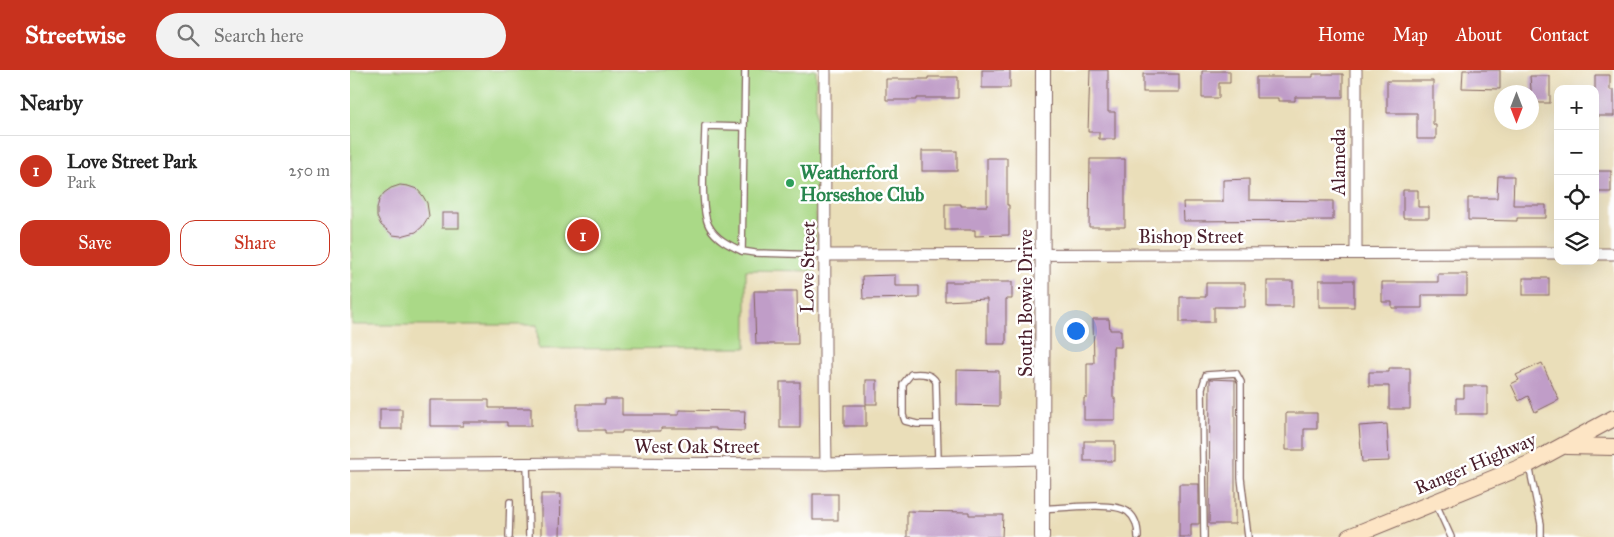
<!DOCTYPE html>
<meta charset="utf-8">
<style>
:root{--surface:#fff;--page:#f2f2f2;--text:#222;--muted:#767676;--line:#e0e0e0;--accent:#c8321e}
body{margin:0;font-family:"IM FELL Great Primer",serif;background:var(--page);color:var(--text)}
.controls{position:absolute;right:15px;top:15px;display:grid;overflow:hidden;border-radius:10px;box-shadow:0 5px 20px #0002}
.controls button{width:45px;height:45px;display:grid;place-items:center;padding:0;border:0;border-bottom:1px solid var(--line);background:var(--surface);color:var(--text);font:25px sans-serif}
.compass{position:absolute;left:1144px;top:15px;width:45px;height:45px;border-radius:50%;background:var(--surface);box-shadow:0 5px 20px #0002;rotate:180deg}
.you{position:absolute;left:725px;top:260px;width:18px;height:18px;margin:-12px;border:4px solid #fff;border-radius:50%;background:#1a73e8;box-shadow:0 0 0 8px #1a73e833}
.badge{display:grid;place-items:center;width:32px;height:32px;border-radius:50%;background:var(--accent);color:#fff;font-size:16px;font-weight:700}
.pin{position:absolute;translate:-50% -50%;border:2px solid #fff;box-shadow:0 1px 5px #0006}
.list{margin:0;padding:0;list-style:none}
h2{display:flex;justify-content:space-between;align-items:center;height:65px;margin:0;padding:0 20px;font-size:21px}
h2 small{font-size:16px;font-weight:400;color:var(--muted)}
.list li{display:grid;grid-template-columns:32px 1fr auto;gap:15px;align-items:center;box-sizing:border-box;height:70px;padding:0 20px;border-top:1px solid var(--line)}
.list b{display:block;font-size:19px;white-space:nowrap}
.list p{margin:0;font-size:16px;white-space:nowrap;color:var(--muted)}
.list em{font-size:16px;font-style:normal;color:var(--muted)}
.actions{display:flex;gap:10px;padding:15px 20px}
.actions a{flex:1;padding:11px 0;border:1px solid var(--accent);border-radius:15px;text-align:center;font-size:18px;color:var(--accent)}
.actions .main{background:var(--accent);color:#fff}
.icon{flex:none;width:28px;height:28px;fill:none;stroke:currentColor;stroke-width:2;stroke-linecap:round;stroke-linejoin:round}
.map{position:relative;flex:none;width:1264px;height:467px;overflow:hidden}
header{display:flex;align-items:center;gap:30px;box-sizing:border-box;height:70px;padding:0 25px;background:var(--accent);color:#fff}
header strong{font-size:24px}
nav{display:flex;gap:28px;margin-inline-start:auto;font-size:18px}
.search{width:350px;height:45px;background:var(--page);display:flex;align-items:center;gap:12px;box-sizing:border-box;padding:0 18px;border-radius:28px;color:var(--muted);font-size:19px}
main{display:flex}
aside{flex:1;background:var(--surface)}
.map>svg:first-child{display:block}
.green{fill:#aad987;stroke:#7a7c59}
.building{fill:#c09dc8}
.lines{fill:none;stroke-linecap:round;stroke-linejoin:round}
.service-casing{stroke:#82625d;stroke-width:8}
.minor-casing{stroke:#82625d;stroke-width:13}
.tertiary-casing{stroke:#82625d;stroke-width:16}
.secondary-casing{stroke:#82625d;stroke-width:18}
.service{stroke:#fff;stroke-width:5.5}
.minor{stroke:#fff;stroke-width:11}
.tertiary{stroke:#fff;stroke-width:14}
.secondary{stroke:#fde5c5;stroke-width:16}
.leisure-dot{fill:#2e9e5b;stroke:#fff;stroke-width:2}
.labels{text-anchor:middle;stroke-width:5;stroke-linejoin:round;paint-order:stroke}
.street-label{font-size:19px;fill:#4a1f2b;stroke:#fff}
.leisure-label{font-size:19px;font-weight:bold;fill:#27864d;stroke:#fff;text-anchor:start}
</style>
<header>
<strong>Streetwise</strong>
<div class="search"><svg class="icon" aria-label="search" viewBox="0 0 24 24"><circle cx="10" cy="10" r="6"/><path d="M15 15l6 6"/></svg>Search here</div>
<nav><a>Home</a><a>Map</a><a>About</a><a>Contact</a></nav>
</header>
<main>
<aside>
<h2>Nearby<small></small></h2>
<ul class="list">
<li><span class="badge">1</span><div><b>Love Street Park</b><p>Park</p></div><em>250 m</em></li>
</ul>
<div class="actions"><a class="main">Save</a><a>Share</a></div>
</aside>
<div class="map">
<svg width="1264" height="467" viewBox="0 0 1264 467">
<rect width="100%" height="100%" fill="#fff"/>
<filter id="ink" filterUnits="userSpaceOnUse"><feTurbulence type="fractalNoise" baseFrequency=".02" numOctaves="2"/><feDisplacementMap in="SourceGraphic" scale="10" xChannelSelector="R" yChannelSelector="G"/><feConvolveMatrix kernelMatrix="1 2 1 2 8 2 1 2 1" color-interpolation-filters="sRGB"/></filter>
<filter id="wash" filterUnits="userSpaceOnUse"><feTurbulence type="fractalNoise" baseFrequency=".0096" numOctaves="4" result="noise"/><feDisplacementMap in="SourceGraphic" scale="20" xChannelSelector="R" yChannelSelector="G"/><feGaussianBlur stdDeviation="1.12" result="paint"/><feColorMatrix in="noise" values="0 0 0 0 0 0 0 0 0 0 0 0 0 0 0 0 0 1.4 0 .05"/><feComposite in="paint" operator="in"/></filter>
<g filter="url(#wash)">
<rect width="100%" height="100%" fill="#eadeb9"/>
<path class="green" d="M0 0H466V201L396 200V278L188 279 187 255H2Z"/>
<g id="blocks">
<g class="building">
<rect x="632" y="0" width="28" height="18"/>
<path d="M740 0H758V42H765V69H749V62H738Z"/>
<path d="M1113 0H1150V19L1112 18Z"/>
<path d="M852 1H880V13H869V28H852Z"/>
<rect x="793" y="4" width="36" height="18"/>
<path d="M963 4H993V27H945V31H928V28H906V7H963Z"/>
<path d="M1245 5H1260V20H1264V46H1245Z"/>
<path d="M1180 6H1200V33H1182Z"/>
<path d="M578 7H608V28H567V30H536V9H578Z"/>
<path d="M1037 11H1083V55H1086V69H1067V43H1037Z"/>
<rect x="572" y="81" width="35" height="20"/>
<path d="M637 88H657V135H659V165L625 166V160H595V134H611V136H637Z"/>
<path d="M740 89H775V157H739Z"/>
<rect x="1245" y="101" width="16" height="21"/>
<path d="M1148 106H1164L1163 135H1196V148H1167V151L1118 150V128H1147Z"/>
<path d="M899 109V130L983 131V150L834 151 833 132H873V110Z"/>
<path d="M50 115 58 116 67 119 73 126 77 133 79 146 72 157 66 162 51 166 43 165 31 155 27 147V139L29 130 34 123 41 118Z"/>
<path d="M1053 120H1068V137H1079V148H1053Z"/>
<rect x="92" y="143" width="17" height="15"/>
<path d="M1088 204H1117V225H1072V238H1042V232H1032V212H1088Z"/>
<path d="M545 205V216H569V228L513 229 512 206Z"/>
<rect x="1173" y="208" width="26" height="17"/>
<rect x="969" y="210" width="35" height="27"/>
<rect x="917" y="211" width="26" height="26"/>
<path d="M595 212H662V229H656V274H637V229L595 231Z"/>
<path d="M856 213H895V237H864V252H830V227H856Z"/>
<path d="M404 221H447L448 274H406Z"/>
<path d="M743 249H759L760 260H771V277H763V328H765V350H734V328H737V293H744Z"/>
<path d="M1192 293 1209 330 1185 342 1178 326 1169 331 1161 314 1169 310 1166 305Z"/>
<path d="M1039 298H1060V339H1039V316H1019V302H1039Z"/>
<path d="M607 300 649 301V336L607 335Z"/>
<path d="M860 309 885 310V454H859Z"/>
<rect x="516" y="310" width="11" height="24"/>
<rect x="430" y="312" width="20" height="46"/>
<path d="M1114 316H1137V344H1106V328H1114Z"/>
<path d="M255 329H272V345H329V340L395 341 394 361 366 360V358H311V361H272V363H255V360H227V334H255Z"/>
<path d="M80 330H139V338H181V356H157V352H113V356H80Z"/>
<rect x="494" y="335" width="22" height="21"/>
<rect x="30" y="339" width="22" height="20"/>
<path d="M936 343H967V359H954V380H936Z"/>
<path d="M1037 354 1039 391 1012 392 1009 356Z"/>
<rect x="734" y="371" width="31" height="20"/>
<path d="M829 414H849V454H841V467H829Z"/>
<path d="M191 424H211L210 467H191Z"/>
<rect x="463" y="424" width="25" height="26"/>
<path d="M557 441 619 442V445H653L652 467H557Z"/>
</g>
</g>
</g>
<g filter="url(#ink)">
<use href="#blocks" fill-opacity="0" stroke="#82625d" stroke-width="1"/>
<g class="lines">
<g class="service-casing">
<g id="service">
<path d="M395 0 392 181 405 183 475 185"/>
<path d="M392 181C379 175 366 169 359 156 349 137 355 80 355 56L393 57"/>
<path d="M587 354H567L555 351 553 345V314L561 304C570 304 581 302 586 312L588 391"/>
<path d="M177 394 179 467"/>
<path d="M1179 395 1191 454V467"/>
<path d="M1086 434 1101 467"/>
<path d="M692 439C711 438 765 431 778 442 786 448 788 458 788 467"/>
<path d="M159 467 160 432"/>
<path d="M854 467 852 318 856 305 886 303 891 312V408L898 467"/>
</g>
</g>
<g class="minor-casing">
<g id="minor">
<path d="M475 0C475 131 474 263 476 394"/>
<path d="M1006 0V183"/>
<path d="M1245 184H1264"/>
<path d="M475 185 1208 183"/>
<path d="M0 395 222 393 476 394 693 389"/>
</g>
</g>
<g class="tertiary-casing">
<path id="tertiary" d="M692 467 693 0"/>
</g>
<g class="secondary-casing">
<g id="secondary">
<path d="M1217 376 1264 377"/>
<path d="M999 467 1179 394 1264 348"/>
</g>
</g>
<use href="#service" class="service"/>
<use href="#minor" class="minor"/>
<use href="#tertiary" class="tertiary"/>
<use href="#secondary" class="secondary"/>
</g>
</g>
<circle class="leisure-dot" cx="440" cy="113" r="5"/>
<g class="labels">
<g class="street-label">
<text transform="translate(988 92) rotate(-90)" y="7">Alameda</text>
<text x="841" y="173">Bishop Street</text>
<text transform="translate(457 197) rotate(-89)" y="7">Love Street</text>
<text transform="translate(675 233) rotate(-90)" y="7">South Bowie Drive</text>
<text x="347" y="383">West Oak Street</text>
<text transform="translate(1125 393) rotate(-23)" y="7">Ranger Highway</text>
</g>
<g class="leisure-label">
<text x="450" y="109">Weatherford<tspan x="450" dy="22">Horseshoe Club</tspan></text>
</g>
</g>
</svg>
<div class="controls">
<button>+</button>
<button>−</button>
<button><svg class="icon" aria-label="locate" viewBox="0 0 24 24"><circle cx="12" cy="12" r="6"/><path d="M12 2v4M12 18v4M2 12h4M18 12h4"/></svg></button>
<button><svg class="icon" aria-label="layers" viewBox="0 0 24 24"><path d="M12 4l9 5-9 5-9-5zM3 14l9 5 9-5"/></svg></button>
</div>
<svg class="compass" viewBox="-18 -18 36 36"><path d="M0-13l5 13h-10z" fill="#e53935"/><path d="M0 13l5-13h-10z" fill="#767676"/></svg>
<div class="you"></div>
<div class="pin badge" style="left:233px;top:165px">1</div>
</div>
</main>
